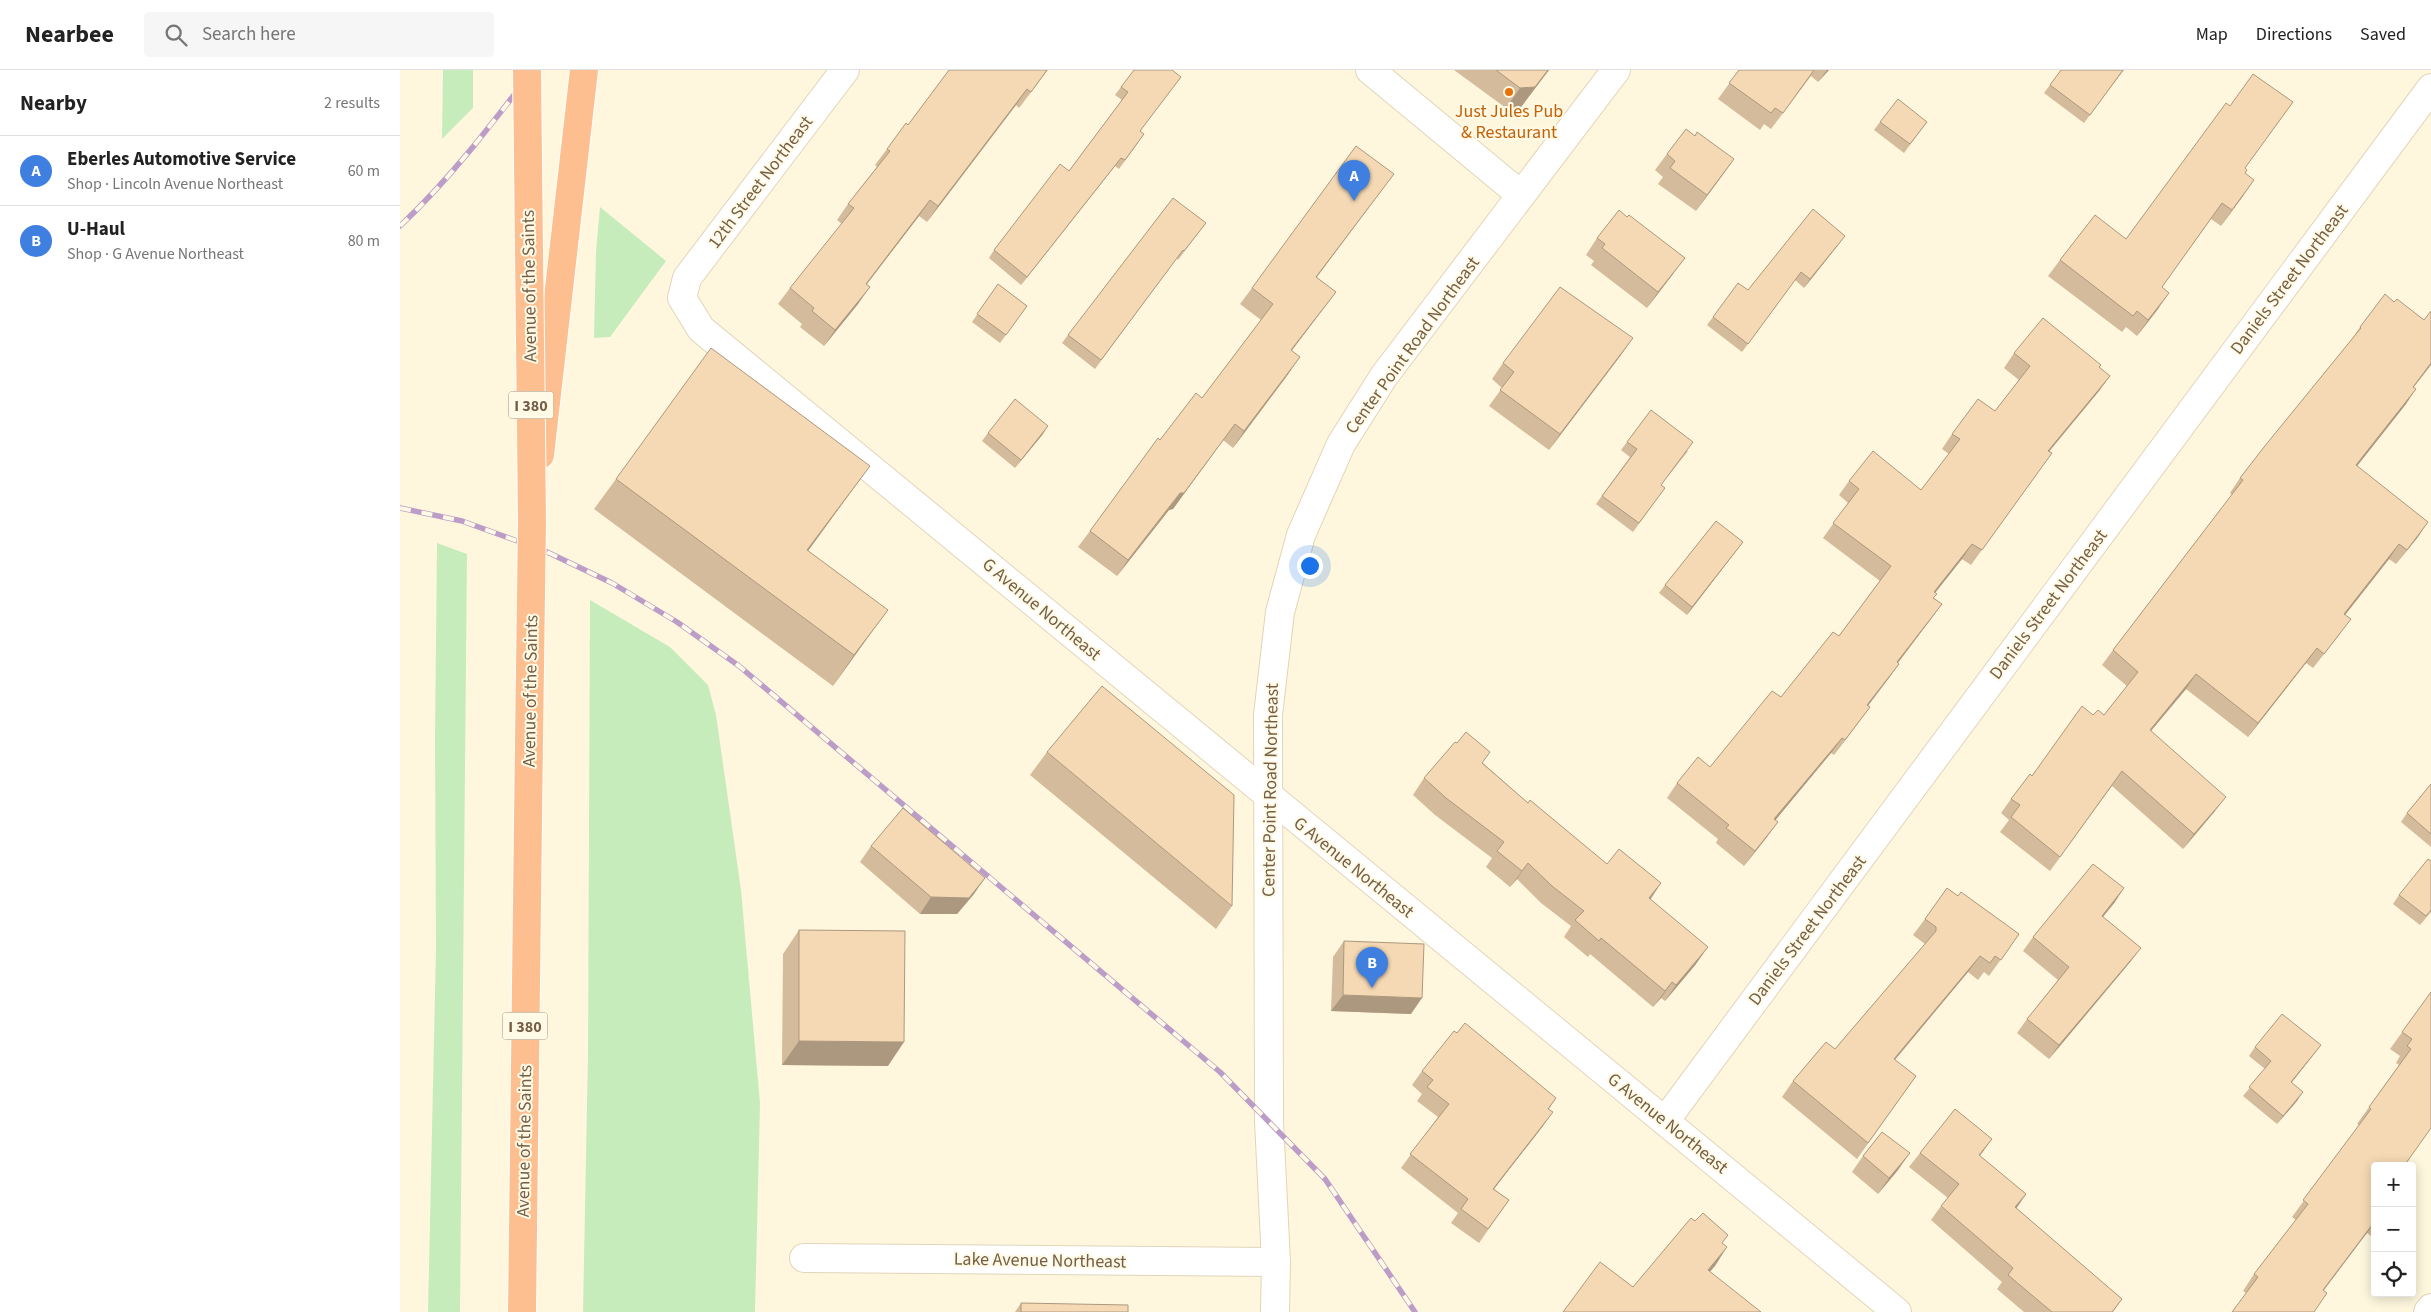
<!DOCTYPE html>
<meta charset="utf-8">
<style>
:root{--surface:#fff;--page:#f6f6f6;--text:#222;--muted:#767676;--line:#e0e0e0;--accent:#d93025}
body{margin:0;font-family:"Source Sans 3",sans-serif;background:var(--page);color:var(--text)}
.controls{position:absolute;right:15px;bottom:15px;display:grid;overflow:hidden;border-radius:5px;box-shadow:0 2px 12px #0003}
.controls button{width:45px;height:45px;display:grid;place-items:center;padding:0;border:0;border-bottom:1px solid var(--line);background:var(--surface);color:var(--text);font:25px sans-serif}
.you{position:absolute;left:909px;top:495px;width:18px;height:18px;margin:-12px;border:4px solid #fff;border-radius:50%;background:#1a73e8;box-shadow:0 0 0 8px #1a73e833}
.badge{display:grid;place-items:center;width:32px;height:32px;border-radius:50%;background:var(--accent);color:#fff;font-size:16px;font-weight:700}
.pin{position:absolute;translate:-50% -41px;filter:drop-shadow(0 1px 2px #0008)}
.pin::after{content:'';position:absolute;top:26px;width:18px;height:15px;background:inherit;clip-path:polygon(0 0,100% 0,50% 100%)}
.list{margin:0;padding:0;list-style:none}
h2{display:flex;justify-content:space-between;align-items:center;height:65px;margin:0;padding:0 20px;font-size:21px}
h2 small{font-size:16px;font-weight:400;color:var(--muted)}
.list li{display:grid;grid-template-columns:32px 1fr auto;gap:15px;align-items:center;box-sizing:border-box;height:70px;padding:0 20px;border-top:1px solid var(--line)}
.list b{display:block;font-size:19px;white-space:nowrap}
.list p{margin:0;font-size:16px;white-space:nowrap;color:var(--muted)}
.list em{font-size:16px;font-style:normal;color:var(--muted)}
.icon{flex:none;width:28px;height:28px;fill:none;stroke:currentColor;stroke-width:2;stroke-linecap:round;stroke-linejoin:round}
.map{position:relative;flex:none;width:2031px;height:1242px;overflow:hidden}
header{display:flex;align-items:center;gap:30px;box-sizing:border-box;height:70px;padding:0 25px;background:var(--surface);border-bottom:1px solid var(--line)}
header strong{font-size:24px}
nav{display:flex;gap:28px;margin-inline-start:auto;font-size:18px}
.search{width:350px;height:45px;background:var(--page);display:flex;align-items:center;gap:12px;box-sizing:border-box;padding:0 18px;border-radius:5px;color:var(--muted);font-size:19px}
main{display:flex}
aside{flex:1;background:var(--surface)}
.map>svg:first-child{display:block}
.green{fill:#c7ecbc}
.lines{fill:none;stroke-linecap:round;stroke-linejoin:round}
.street-casing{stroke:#e2d4ba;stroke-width:30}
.secondary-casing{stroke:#e4d3b5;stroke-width:30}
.highway-casing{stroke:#fff;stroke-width:30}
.street{stroke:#fff;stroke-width:28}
.secondary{stroke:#fff;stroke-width:28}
.highway{stroke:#fdbf90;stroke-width:28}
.rail-casing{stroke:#bb9dc7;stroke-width:5.5}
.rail{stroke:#fffae6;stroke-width:4;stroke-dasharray:11;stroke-linecap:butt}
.highway-bridge-casing{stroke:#fff;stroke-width:30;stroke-linecap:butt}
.highway-bridge{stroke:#fdbf90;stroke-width:28}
.wall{fill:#d3bb9b}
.shaded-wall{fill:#ac987e}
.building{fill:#f5d9b4;stroke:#ac987e}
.food-dot{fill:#e8710a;stroke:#fffae6;stroke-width:2}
.labels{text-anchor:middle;stroke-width:4;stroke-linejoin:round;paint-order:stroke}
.shield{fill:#fffae6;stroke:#9e8d75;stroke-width:1}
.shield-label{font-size:16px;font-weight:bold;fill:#755e45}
.food-label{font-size:18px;fill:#c56008;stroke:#fffae6}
.street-label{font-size:18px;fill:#755e45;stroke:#fffae6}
</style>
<header>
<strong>Nearbee</strong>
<div class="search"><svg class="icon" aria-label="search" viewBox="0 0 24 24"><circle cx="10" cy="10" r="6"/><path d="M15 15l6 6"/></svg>Search here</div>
<nav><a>Map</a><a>Directions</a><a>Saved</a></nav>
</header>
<main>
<aside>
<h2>Nearby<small>2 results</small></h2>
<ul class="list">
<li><span class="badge" style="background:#3f7fe0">A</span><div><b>Eberles Automotive Service</b><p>Shop · Lincoln Avenue Northeast</p></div><em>60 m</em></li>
<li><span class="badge" style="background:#3f7fe0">B</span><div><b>U-Haul</b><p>Shop · G Avenue Northeast</p></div><em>80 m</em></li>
</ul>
</aside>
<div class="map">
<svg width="2031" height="1242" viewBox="0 0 2031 1242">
<rect width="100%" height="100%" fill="#fef7de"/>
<g class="green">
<path d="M43 0H73V38L42 69Z"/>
<path d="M200 137 266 191 210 267 194 268 196 182Z"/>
<path d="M37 473 67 484 60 1242H28L36 878 35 668Z"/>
<path d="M190 530 270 577 308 615 316 645 341 820 360 1033 355 1242H183L188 984Z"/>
</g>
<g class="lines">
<g class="street-casing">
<g id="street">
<path d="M445 0 287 208 282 228 301 259 1497 1242"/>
<path d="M970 0 1121 125"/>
<path d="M1265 1051 2031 18"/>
<path d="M404 1188 876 1192"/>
</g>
</g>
<g class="secondary-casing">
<g id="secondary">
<path d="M875 1242 876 1192 869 1051 868 645 880 542 901 465 941 374 984 306 1216 0"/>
<path d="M2028 1242 2031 1238"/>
</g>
</g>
<g class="highway-casing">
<g id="highway">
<path d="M140 385 184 0"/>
<path d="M122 1242 129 670"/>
</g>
</g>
<use href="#street" class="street"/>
<use href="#secondary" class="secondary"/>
<use href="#highway" class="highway"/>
<g class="rail-casing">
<g id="rail">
<path d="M0 156C50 109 92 54 133 0"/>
<path d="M0 438 62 451 145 481 212 513 277 552 339 596 820 1002 925 1109 1015 1242"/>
</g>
</g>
<use href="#rail" class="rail"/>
<g class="highway-bridge-casing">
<path id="highway-bridge" d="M127 0 132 451 129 670"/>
</g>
<use href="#highway-bridge" class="highway-bridge"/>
</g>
<g class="wall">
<path d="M549 0H648L619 38 616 35 527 152 519 146 466 215 458 234 424 276 400 257 402 254 378 234 390 218 442 154 437 150 448 134 477 97 475 95 487 79 508 55Z"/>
<path d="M1054 0H1149L1121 37 1106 38Z"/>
<path d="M1339 0H1429L1418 12 1411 6 1371 59 1364 54 1360 60 1318 29Z"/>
<path d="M1661 0H1724L1684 53 1644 23Z"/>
<path d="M781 7 740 61 738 73 719 99 715 96 621 215 589 188 594 180 669 101 722 30 715 25 721 17Z"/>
<path d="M1893 32 1845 98 1843 126 1821 156 1811 149 1762 217 1758 239 1737 266 1726 257 1722 262 1648 206 1660 190 1726 169 1830 36Z"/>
<path d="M1480 52H1527L1504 83 1474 60Z"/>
<path d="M1295 66 1334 89 1296 141 1258 114 1263 107 1255 100 1267 84Z"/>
<path d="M982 120 916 207 936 222 892 280 889 303 833 378 823 370 773 439 769 440 717 506 678 477 690 461 760 370 802 328 861 250 840 234 852 218Z"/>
<path d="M806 153 778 190 777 188 695 299 662 273 668 265Z"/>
<path d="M1197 168 1273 204 1247 238 1191 195 1194 191 1186 185Z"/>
<path d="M1439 174 1404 218 1395 210 1342 282 1307 255 1313 247 1348 220Z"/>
<path d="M598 214 627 236 600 273 572 252Z"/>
<path d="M1960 257 2014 317 2006 334 1957 396 2018 467 1996 494 1989 489 1945 545 1940 564 1913 598 1906 593 1848 667 1786 619 1751 661 1815 741 1783 779 1712 716 1650 801 1600 762 1609 750 1601 743 1611 729 1632 706 1693 645H1704L1727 616 1702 595 1713 580 1832 425 1830 423 1840 408 1950 272Z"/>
<path d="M1614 283 1699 297 1710 306 1699 321 1649 381 1652 383 1571 495 1562 489 1535 522 1534 528 1542 534 1498 593 1499 594 1468 636 1470 637 1434 685 1431 683 1375 750 1367 767 1344 796 1316 773 1318 769 1267 728 1277 713 1310 697 1381 627 1439 566 1480 511 1423 468 1448 433 1439 425 1449 411 1521 420 1549 384 1542 379 1552 364 1595 341 1619 310 1604 298Z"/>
<path d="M1221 285 1149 380 1089 336 1102 318 1092 309 1103 293Z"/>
<path d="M588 363 643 364 615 398 582 371Z"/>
<path d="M1227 372 1288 381 1261 415 1265 418 1233 462 1196 434 1230 387 1221 380Z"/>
<path d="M470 396 408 481 466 570 433 616 194 439 216 409Z"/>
<path d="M1343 472 1287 545 1259 523 1265 515Z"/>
<path d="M1057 673 1083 693 1128 733 1207 794 1261 813 1250 829 1296 894 1265 931 1261 928 1253 937 1190 884 1188 887 1164 867 1171 856 1141 833 1117 809 1110 817 1086 797 1092 788 1035 745 1013 725 1024 708Z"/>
<path d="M647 682 832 836 816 859 630 705Z"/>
<path d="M2031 714V777L2001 752 2007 743Z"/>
<path d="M471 776 574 824 557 844H520L460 792Z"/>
<path d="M2031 791V842L2020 855 1993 834 1999 825Z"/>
<path d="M1558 826 1619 864 1589 906 1584 902 1578 910 1568 902 1495 990 1516 1006 1457 1089 1382 1027 1393 1011 1435 979 1525 874 1513 865 1525 849Z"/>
<path d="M1715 832 1703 847 1731 891 1649 989 1617 963 1627 949 1658 910 1623 881 1633 867Z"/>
<path d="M399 860 488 996 382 995 383 884Z"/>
<path d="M944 871 1011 944 931 941 933 887Z"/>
<path d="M2031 922 1975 1096V1161L1971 1166 1967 1163 1846 1223 1843 1221 1854 1204 1896 1150 1892 1147 1959 1055 1957 1054 1999 995 1996 993 2000 986 1990 979Z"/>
<path d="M1921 975 1891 1013 1897 1031 1877 1054 1843 1026 1865 999 1849 986 1855 977Z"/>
<path d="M1022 1001 1156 1028 1149 1039 1143 1056 1094 1119 1109 1130 1079 1173 1051 1153 1058 1143 1001 1098 1038 1047 1017 1031 1022 1024 1012 1015Z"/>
<path d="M1520 1083 1580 1086 1626 1124 1616 1138 1722 1229 1713 1242H1624L1597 1219 1602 1212 1531 1150 1541 1136 1548 1128 1509 1097Z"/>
<path d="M1463 1086 1498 1100 1478 1124 1452 1102Z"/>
<path d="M621 1233 728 1242H615Z"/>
</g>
<g class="shaded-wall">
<path d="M1148 0H1149L1121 37 1106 38 1120 18Z"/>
<path d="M1427 0H1429L1418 12Z"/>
<path d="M627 19 616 35 527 152 538 136Z"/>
<path d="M721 88 715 96 621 215 627 207Z"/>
<path d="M1334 89 1322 106 1296 141 1307 125Z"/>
<path d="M994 104 982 120 905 223 916 207Z"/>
<path d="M1854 110 1843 126 1821 156 1832 140Z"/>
<path d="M530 130 519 146 454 231 466 214Z"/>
<path d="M1445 166 1439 174 1404 218 1410 209Z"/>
<path d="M1285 188 1273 204 1247 238 1258 222Z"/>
<path d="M470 217 458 234 424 276 435 260Z"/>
<path d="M936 222 924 238 880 296 891 280Z"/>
<path d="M1769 223 1758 239 1737 266 1748 250Z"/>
<path d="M1233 268 1221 285 1149 380 1160 364Z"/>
<path d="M900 287 889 303 833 378 844 361Z"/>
<path d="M2031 293V295L2003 331 2013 317Z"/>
<path d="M1710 306 1699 321 1638 395 1648 381Z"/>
<path d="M2016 319 2006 334 1946 410 1956 395Z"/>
<path d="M835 354 773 439 769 440 717 506 728 490Z"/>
<path d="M648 356 643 364 615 398 621 390Z"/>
<path d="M470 396 448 426 386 511 407 480Z"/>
<path d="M2028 452 2018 467 1996 494 2007 480Z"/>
<path d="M1343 472 1337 480 1287 545 1292 537Z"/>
<path d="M1572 474 1562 489 1524 537 1534 522Z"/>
<path d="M1999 474 1989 489 1934 559 1944 544Z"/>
<path d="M1542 534 1531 549 1487 607 1497 592Z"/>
<path d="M488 540 466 570 433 616 454 585Z"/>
<path d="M1917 578 1906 593 1848 667 1858 653Z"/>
<path d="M1499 594 1489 608 1457 650 1467 635Z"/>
<path d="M1796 604 1786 619 1739 675 1750 660Z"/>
<path d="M1470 637 1459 652 1434 685 1445 670Z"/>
<path d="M1442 668 1431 683 1364 764 1374 749Z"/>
<path d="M1826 727 1815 741 1783 779 1794 764Z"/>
<path d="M1378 752 1367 767 1344 796 1355 781Z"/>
<path d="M1128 793 1117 809 1110 817Z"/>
<path d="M585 808 574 824 557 844H520L531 827Z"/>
<path d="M1261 813 1250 830 1249 828Z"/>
<path d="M1724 818 1715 832 1692 860 1702 846Z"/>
<path d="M1308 877 1296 894 1265 931 1276 915Z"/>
<path d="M1741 878 1731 891 1649 989 1659 975Z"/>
<path d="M1580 886 1568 902 1482 1005 1494 989Z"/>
<path d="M1272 912 1261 928 1253 937 1265 921Z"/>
<path d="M943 925 1022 928 1011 944 931 941Z"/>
<path d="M399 971 504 972 488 996 382 995Z"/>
<path d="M1921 975 1915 983 1885 1021 1891 1012Z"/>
<path d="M1903 1022 1897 1031 1877 1054 1883 1046Z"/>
<path d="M1153 1042 1143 1056 1083 1133 1093 1119Z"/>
<path d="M1592 1069 1582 1083 1569 1099 1579 1085Z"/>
<path d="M1510 1083 1498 1100 1478 1124 1489 1108Z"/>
<path d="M1626 1124 1616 1139 1615 1137Z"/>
<path d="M1975 1151 1967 1163 1912 1236 1923 1220Z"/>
<path d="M1327 1177 1315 1196 1296 1218 1308 1200Z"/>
</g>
<g class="building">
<path d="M549 0H647L631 22 627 19 538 136 530 130 466 214 470 217 435 260 412 241 414 238 390 218 454 138 448 134 490 81 487 79 506 53 508 55Z"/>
<path d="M734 0H772L781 7 740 61 744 64 725 90 721 88 627 207 594 180 660 94 669 101 728 22 721 17Z"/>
<path d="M1096 0H1148L1135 17 1120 18Z"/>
<path d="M1339 0H1414L1383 43 1375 38 1371 43 1329 13Z"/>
<path d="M1661 0H1723L1690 45 1650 15Z"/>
<path d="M1853 4 1893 32 1845 98 1847 100 1845 103 1854 110 1832 140 1822 133 1762 217 1769 223 1748 250 1737 241 1733 246 1660 190 1695 145 1726 169 1826 33 1830 36Z"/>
<path d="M1498 29 1527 52 1510 74 1480 52Z"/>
<path d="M1286 59 1295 66 1297 62 1334 89 1307 125 1270 98 1275 91 1267 84Z"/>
<path d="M956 76 994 104 916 207 936 222 891 280 900 287 844 361 835 354 784 423H780L728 490 690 461 758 368 760 370 796 323 802 328 873 234 852 218Z"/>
<path d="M773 128 806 153 784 181 783 180 701 290 668 265Z"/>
<path d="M1413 139 1445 166 1410 209 1401 202 1348 274 1313 247 1338 213 1348 220Z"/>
<path d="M1219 140 1227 147 1229 145 1285 188 1258 222 1202 178 1205 174 1197 168Z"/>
<path d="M598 214 627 236 606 265 577 244Z"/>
<path d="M1160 217 1233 268 1160 364 1100 320 1114 302 1103 293Z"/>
<path d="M1985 224 1994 232 1997 229 2024 250 2031 241V293L2013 317 2016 319 1956 395 2028 452 2007 480 1999 474 1944 544 1951 549 1924 584 1917 578 1858 653 1796 604 1750 660 1826 727 1794 764 1722 701 1660 787 1611 747 1620 735 1611 729 1630 704 1632 706 1682 636 1693 645 1698 640 1704 645 1738 602 1713 580 1843 410 1840 408 1864 377 1961 258 1960 257Z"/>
<path d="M1643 248 1701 295 1699 297 1710 306 1648 381 1652 383 1582 480 1572 474 1534 522 1537 524 1533 528 1542 534 1497 592 1499 594 1467 635 1470 637 1445 670 1442 668 1374 749 1378 752 1355 781 1326 758 1329 755 1277 713 1298 687 1310 697 1372 621 1381 627 1433 562 1439 566 1491 496 1433 453 1459 419 1449 411 1473 381 1521 420 1560 369 1552 364 1578 329 1595 341 1630 296 1614 283Z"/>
<path d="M311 278 470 396 407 480 488 540 454 585 216 409Z"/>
<path d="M615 329 648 356 621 390 588 363Z"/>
<path d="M1251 340 1293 372 1261 415 1265 418 1239 453 1202 426 1237 379 1227 372Z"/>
<path d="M1316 451 1343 472 1292 537 1265 515Z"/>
<path d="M702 616 834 725 832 836 647 682Z"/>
<path d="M1066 662 1090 682 1082 693 1128 733 1130 730 1207 794 1219 779 1261 813 1249 828 1308 877 1276 915 1272 912 1265 921 1201 868 1199 871 1175 850 1184 841 1152 816 1128 793 1122 801 1097 781 1104 772 1046 728 1024 708 1055 672 1057 673Z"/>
<path d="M2031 714V764L2007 743Z"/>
<path d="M503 738 585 808 569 828 531 827 471 776Z"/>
<path d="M2028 789 2031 791V840L2026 846 1999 825Z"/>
<path d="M1693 794 1724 818 1702 846 1741 878 1659 975 1627 949 1669 897 1633 867Z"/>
<path d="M1547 818 1558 826 1561 822 1619 864 1601 890 1595 886 1590 893 1580 886 1494 989 1516 1006 1468 1073 1393 1011 1426 972 1435 979 1536 861V857L1525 849Z"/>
<path d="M399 860 505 861 504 972 399 971Z"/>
<path d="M944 871 1024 874 1022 928 943 925Z"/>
<path d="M2031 922V1058L2004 1096H1975V1151L1923 1220 1927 1223 1914 1242H1832L1858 1207 1854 1204 1908 1134 1903 1130 1971 1039 1969 1037 2011 979 2007 976 2012 969 2002 962Z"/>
<path d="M1882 944 1921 975 1891 1012 1903 1022 1883 1046 1849 1017 1871 991 1855 977Z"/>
<path d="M1065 953 1156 1028 1148 1039 1153 1042 1093 1119 1109 1130 1088 1159 1061 1139 1068 1129 1010 1084 1049 1034 1027 1017 1033 1010 1022 1001 1054 961 1057 963Z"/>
<path d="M1555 1039 1592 1069 1579 1085 1626 1124 1615 1137 1722 1229 1712 1242H1652L1608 1205 1613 1198 1541 1136 1559 1114 1520 1083Z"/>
<path d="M1482 1062 1510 1083 1489 1108 1463 1086Z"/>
<path d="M1303 1143 1328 1165 1322 1173 1327 1177 1308 1200 1361 1242H1163L1200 1192 1233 1217 1291 1148 1295 1151Z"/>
<path d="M621 1233 728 1235V1242H621Z"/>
</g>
<circle class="food-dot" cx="1109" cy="22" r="5"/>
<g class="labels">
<g class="shield">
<rect x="108.5" y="321.5" width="45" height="27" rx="4"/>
<rect x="102.5" y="942.5" width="45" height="27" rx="4"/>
</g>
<g class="shield-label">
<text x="131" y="341">I 380</text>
<text x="125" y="962">I 380</text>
</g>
<g class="food-label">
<text x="1109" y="47">Just Jules Pub<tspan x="1109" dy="21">&amp; Restaurant</tspan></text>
</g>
<g class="street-label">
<text transform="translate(360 112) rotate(-53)" y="6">12th Street Northeast</text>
<text transform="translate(1889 209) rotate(-53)" y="6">Daniels Street Northeast</text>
<text transform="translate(129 216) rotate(-91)" y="6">Avenue of the Saints</text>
<text transform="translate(1012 275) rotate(-54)" y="6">Center Point Road Northeast</text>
<text transform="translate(1648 534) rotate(-53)" y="6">Daniels Street Northeast</text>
<text transform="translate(642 539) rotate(40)" y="6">G Avenue Northeast</text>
<text transform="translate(130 621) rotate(-89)" y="6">Avenue of the Saints</text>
<text transform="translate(870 720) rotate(-89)" y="6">Center Point Road Northeast</text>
<text transform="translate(954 797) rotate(39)" y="6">G Avenue Northeast</text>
<text transform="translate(1407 860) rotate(-53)" y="6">Daniels Street Northeast</text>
<text transform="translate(1268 1053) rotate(39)" y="6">G Avenue Northeast</text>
<text transform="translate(124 1071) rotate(-89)" y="6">Avenue of the Saints</text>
<text transform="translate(640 1190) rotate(1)" y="6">Lake Avenue Northeast</text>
</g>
</g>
</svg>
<div class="controls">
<button>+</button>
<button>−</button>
<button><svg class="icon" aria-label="locate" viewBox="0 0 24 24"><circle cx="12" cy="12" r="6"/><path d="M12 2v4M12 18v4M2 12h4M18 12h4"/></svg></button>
</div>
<div class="you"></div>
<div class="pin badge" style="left:954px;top:131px;background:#3f7fe0">A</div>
<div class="pin badge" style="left:972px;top:918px;background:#3f7fe0">B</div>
</div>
</main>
